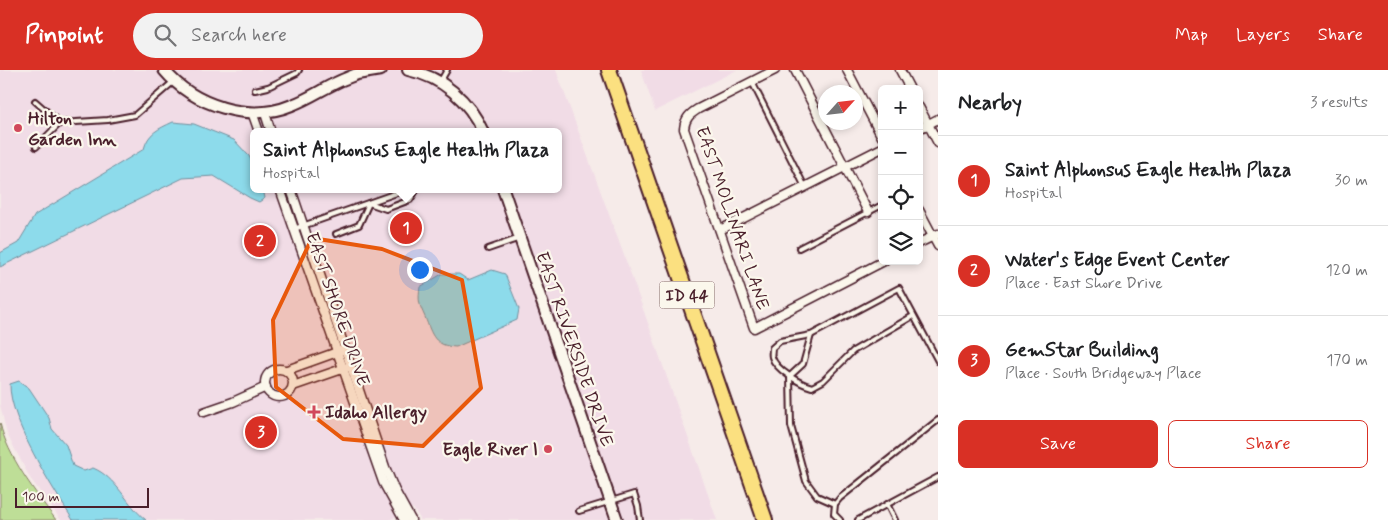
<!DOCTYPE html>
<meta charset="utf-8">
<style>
:root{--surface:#fff;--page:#f2f2f2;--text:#202124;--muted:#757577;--line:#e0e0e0;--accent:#d93025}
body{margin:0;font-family:Mynerve,sans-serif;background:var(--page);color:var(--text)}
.controls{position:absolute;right:15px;top:15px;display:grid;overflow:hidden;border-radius:8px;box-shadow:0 2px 8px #0003}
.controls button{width:45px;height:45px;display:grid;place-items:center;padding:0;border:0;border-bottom:1px solid var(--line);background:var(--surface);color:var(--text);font:25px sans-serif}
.compass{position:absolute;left:818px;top:15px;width:45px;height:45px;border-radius:50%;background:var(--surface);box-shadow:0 2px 8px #0003;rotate:63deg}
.scale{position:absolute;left:15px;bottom:12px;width:134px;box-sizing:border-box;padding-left:5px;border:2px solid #4a1f2b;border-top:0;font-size:14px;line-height:18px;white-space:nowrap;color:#4a1f2b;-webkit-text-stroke:4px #fbf7ec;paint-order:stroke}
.you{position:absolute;left:419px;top:199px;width:18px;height:18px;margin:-12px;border:4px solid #fff;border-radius:50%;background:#1a73e8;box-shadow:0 0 0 8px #1a73e833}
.badge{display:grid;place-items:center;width:32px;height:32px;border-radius:50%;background:var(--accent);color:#fff;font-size:16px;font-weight:700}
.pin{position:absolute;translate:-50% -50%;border:2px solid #fff;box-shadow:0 1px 5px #0006}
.popup{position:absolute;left:250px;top:58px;width:312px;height:65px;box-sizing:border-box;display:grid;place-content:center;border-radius:8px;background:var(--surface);filter:drop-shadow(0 1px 4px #0005);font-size:16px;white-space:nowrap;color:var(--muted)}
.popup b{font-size:19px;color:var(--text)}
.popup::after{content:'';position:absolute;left:50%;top:100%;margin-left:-10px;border:10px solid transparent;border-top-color:var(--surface)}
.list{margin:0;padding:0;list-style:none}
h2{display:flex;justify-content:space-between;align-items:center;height:65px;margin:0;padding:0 20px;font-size:21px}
h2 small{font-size:16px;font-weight:400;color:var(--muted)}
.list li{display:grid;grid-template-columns:32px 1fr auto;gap:15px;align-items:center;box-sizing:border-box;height:90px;padding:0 20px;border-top:1px solid var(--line)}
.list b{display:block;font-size:19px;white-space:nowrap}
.list p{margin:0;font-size:16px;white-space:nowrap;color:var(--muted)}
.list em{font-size:16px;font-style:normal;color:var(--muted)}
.actions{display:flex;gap:10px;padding:15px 20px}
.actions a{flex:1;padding:11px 0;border:1px solid var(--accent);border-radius:8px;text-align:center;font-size:18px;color:var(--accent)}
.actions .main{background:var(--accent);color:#fff}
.icon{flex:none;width:28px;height:28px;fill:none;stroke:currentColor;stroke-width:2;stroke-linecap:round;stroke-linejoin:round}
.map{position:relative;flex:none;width:938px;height:450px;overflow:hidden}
header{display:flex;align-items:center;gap:30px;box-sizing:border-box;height:70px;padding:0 25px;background:var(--accent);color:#fff}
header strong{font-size:24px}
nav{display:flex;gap:28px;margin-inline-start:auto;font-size:18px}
.search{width:350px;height:45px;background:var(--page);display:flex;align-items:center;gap:12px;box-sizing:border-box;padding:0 18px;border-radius:28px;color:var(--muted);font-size:19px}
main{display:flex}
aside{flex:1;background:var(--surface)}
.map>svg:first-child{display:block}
.built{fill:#f1dce6;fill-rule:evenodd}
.green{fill:#bede97;stroke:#847e61}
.water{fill:#8ddbeb;stroke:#72909e}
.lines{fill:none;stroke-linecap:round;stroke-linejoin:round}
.lane-casing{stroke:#4a1f2b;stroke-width:8}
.street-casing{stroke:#4a1f2b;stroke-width:11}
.secondary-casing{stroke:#4a1f2b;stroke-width:14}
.highway-casing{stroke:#4a1f2b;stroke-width:18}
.lane{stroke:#fbf7ec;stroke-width:4}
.street{stroke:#fbf7ec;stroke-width:8}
.secondary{stroke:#fbf7ec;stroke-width:10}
.highway{stroke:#fbe080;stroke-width:14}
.marked{fill:#e8590c;fill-opacity:0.2;stroke:#e8590c;stroke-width:4;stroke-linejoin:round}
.poi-dot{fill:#d1495b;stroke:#fbf7ec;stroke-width:2}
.labels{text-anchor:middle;stroke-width:4.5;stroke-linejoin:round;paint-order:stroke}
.shield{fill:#fbf7ec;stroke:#7f6065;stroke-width:1}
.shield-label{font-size:16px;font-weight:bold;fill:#4a1f2b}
.poi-label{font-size:18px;font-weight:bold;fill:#4a1f2b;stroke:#fbf7ec;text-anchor:start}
.street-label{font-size:18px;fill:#4a1f2b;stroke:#fbf7ec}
</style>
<header>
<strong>Pinpoint</strong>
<div class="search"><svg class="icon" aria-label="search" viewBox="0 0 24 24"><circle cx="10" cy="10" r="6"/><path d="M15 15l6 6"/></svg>Search here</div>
<nav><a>Map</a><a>Layers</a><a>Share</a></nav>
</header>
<main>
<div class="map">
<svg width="938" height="450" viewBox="0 0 938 450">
<rect width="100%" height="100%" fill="#f6ebe9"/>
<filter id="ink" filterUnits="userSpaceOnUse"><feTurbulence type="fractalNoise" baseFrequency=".02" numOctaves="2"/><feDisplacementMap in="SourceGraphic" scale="10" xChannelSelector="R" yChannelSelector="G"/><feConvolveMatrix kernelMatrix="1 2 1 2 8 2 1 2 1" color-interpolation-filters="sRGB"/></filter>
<g filter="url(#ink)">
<g class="built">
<path d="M0 0H556L629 199 717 450H421L413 438 389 450H61L30 408 7 364 0 335ZM254 62H558V119H254Z"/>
<path d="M641 0H737L655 41Z"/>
</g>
<path class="green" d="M0 353C7 386 36 423 56 450H0Z"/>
<g class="water">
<path d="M173 52 194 54 234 70 249 86 253 94 254 119H263L265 128 259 132 250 128 214 106 183 108 0 197V183L18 173 35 145 144 79C148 63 158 59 173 52Z"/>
<path d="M492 200 505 204 519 239 517 250 456 277C434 276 432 265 425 247 419 234 418 231 420 217L442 204H459L468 210Z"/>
<path d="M19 311 29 318 49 348 52 359 66 375 73 396 84 401 93 398C116 407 127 435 146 450H73C53 419 9 350 10 314Z"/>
</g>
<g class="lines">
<g class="lane-casing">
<g id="lane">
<path d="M440 12 447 0"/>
<path d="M752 12 805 117"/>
<path d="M255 20 268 17 297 3 299 0"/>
<path d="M35 31 60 53"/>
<path d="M36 77 60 53 108 50 135 45 173 12"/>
<path d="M294 159 408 119"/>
<path d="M336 164 359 155 369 133 386 139 410 130 417 119"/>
<path d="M799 178 882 135"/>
<path d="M488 179 520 168"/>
<path d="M913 246 853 281 823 311 812 317C800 314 775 299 772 287 771 286 772 280 772 278L780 271 811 265 899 218 938 291"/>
<path d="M811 265 803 294 790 306 791 356 806 411 817 426 835 434"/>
<path d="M887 434 895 450"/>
<path d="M579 441 634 424 638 436 640 450"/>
<path d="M840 450 834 444 835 434 840 428 938 350"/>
<path d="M858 450 938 407"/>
</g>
</g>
<g class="street-casing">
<g id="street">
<path d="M775 0 698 39C690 44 685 48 684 59L754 258 884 191"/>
<path d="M795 0 868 142"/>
<path d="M847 0 882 67"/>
<path d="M900 0 910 19"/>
<path d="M919 37 938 73"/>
<path d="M252 42 259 62"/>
<path d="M265 43 271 62"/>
<path d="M919 59 938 49"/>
<path d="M280 119 383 412 404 450"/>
<path d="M291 119 385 397 395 421 411 450"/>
<path d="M919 140 938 176"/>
<path d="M720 160 882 78"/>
<path d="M919 173 938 164"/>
<circle cx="279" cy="313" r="14"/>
<path d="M287 300 340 281"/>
<path d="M293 316 348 297"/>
<path d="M204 342 233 332 266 317"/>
</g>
</g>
<g class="secondary-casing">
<g id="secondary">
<path d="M164 0C194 36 249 53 292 35 311 28 328 15 347 8L357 4 381 0"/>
<path d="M408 0C442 7 469 30 483 62"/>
<path d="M503 119 617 450"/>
</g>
</g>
<g class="highway-casing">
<path id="highway" d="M609 0 765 450"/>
</g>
<use href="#lane" class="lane"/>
<use href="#street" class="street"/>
<use href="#secondary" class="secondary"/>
<use href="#highway" class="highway"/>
</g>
</g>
<path class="marked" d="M312 168 382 179 462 210 481 318 423 376 343 369 276 317 273 250Z"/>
<g class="poi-dot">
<circle cx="18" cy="58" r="5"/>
<path d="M311.5 334.5h5v5h5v5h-5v5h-5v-5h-5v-5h5z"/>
<circle cx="548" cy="379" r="5"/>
</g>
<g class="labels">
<rect class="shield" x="659.5" y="211.5" width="55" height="27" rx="4"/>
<g class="shield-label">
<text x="687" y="231">ID 44</text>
</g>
<g class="poi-label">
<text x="28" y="54">Hilton<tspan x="28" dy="21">Garden Inn</tspan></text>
<text x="325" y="348">Idaho Allergy</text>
<text x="538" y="385" text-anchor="end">Eagle River I</text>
</g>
<g class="street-label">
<text transform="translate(733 148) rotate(71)" y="6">EAST MOLINARI LANE</text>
<text transform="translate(338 239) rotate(71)" y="6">EAST SHORE DRIVE</text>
<text transform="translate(575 279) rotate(71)" y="6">EAST RIVERSIDE DRIVE</text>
</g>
</g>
</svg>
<div class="controls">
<button>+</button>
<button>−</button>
<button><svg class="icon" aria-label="locate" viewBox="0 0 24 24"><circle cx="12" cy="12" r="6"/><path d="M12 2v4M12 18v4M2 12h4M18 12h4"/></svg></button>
<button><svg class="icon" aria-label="layers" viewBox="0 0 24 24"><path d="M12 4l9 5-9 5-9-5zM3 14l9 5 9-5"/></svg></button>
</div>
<svg class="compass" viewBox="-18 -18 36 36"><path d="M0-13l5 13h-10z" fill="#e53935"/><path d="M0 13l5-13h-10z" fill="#757577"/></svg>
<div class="scale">100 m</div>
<div class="you"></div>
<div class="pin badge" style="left:406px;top:158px">1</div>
<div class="popup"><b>Saint Alphonsus Eagle Health Plaza</b>Hospital</div>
<div class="pin badge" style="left:260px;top:171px">2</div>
<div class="pin badge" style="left:261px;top:362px">3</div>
</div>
<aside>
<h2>Nearby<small>3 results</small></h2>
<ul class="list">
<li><span class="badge">1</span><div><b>Saint Alphonsus Eagle Health Plaza</b><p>Hospital</p></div><em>30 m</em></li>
<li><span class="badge">2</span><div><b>Water's Edge Event Center</b><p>Place · East Shore Drive</p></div><em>120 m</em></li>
<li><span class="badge">3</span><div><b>GemStar Building</b><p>Place · South Bridgeway Place</p></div><em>170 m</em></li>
</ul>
<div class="actions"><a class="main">Save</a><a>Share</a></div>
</aside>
</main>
